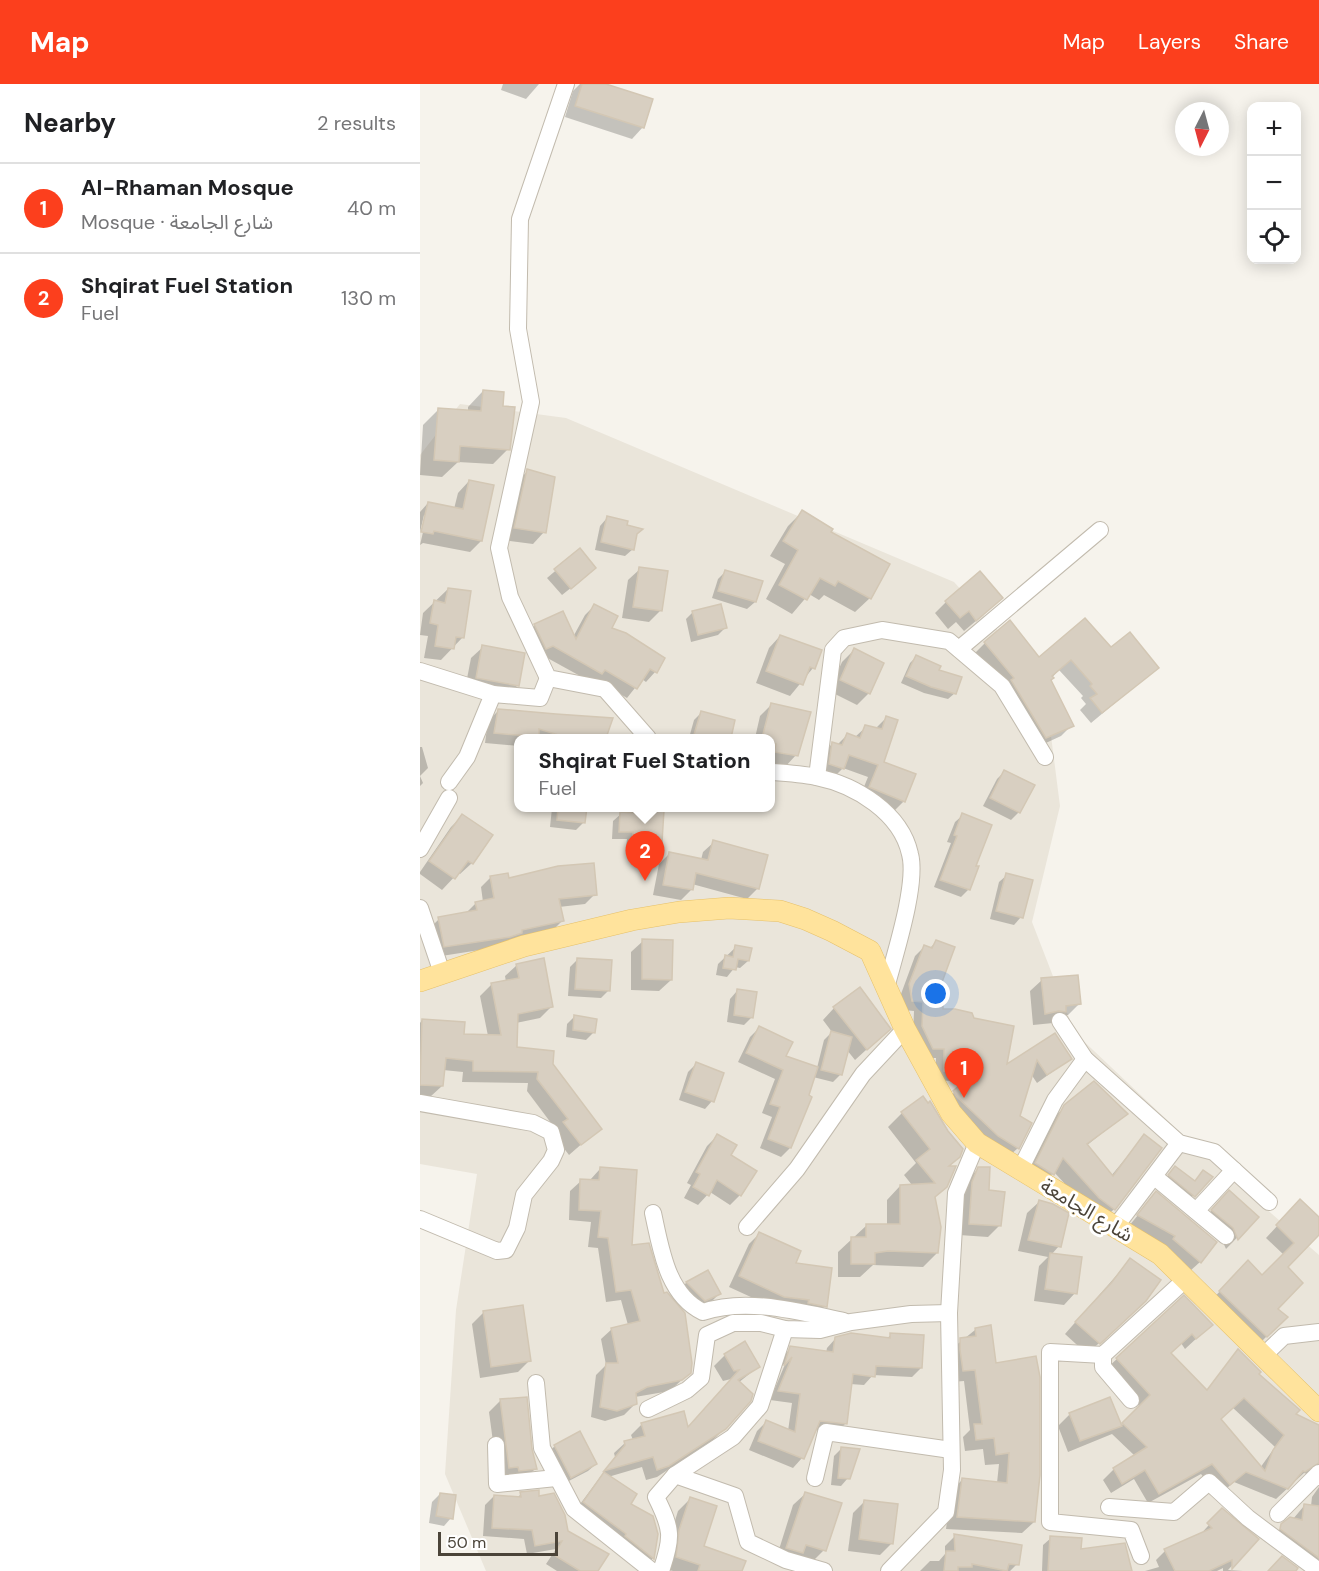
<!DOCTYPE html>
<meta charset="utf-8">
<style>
:root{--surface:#fff;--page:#f6f6f6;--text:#202124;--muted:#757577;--line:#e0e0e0;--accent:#fc3f1d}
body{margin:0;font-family:"DM Sans","Noto Sans Arabic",sans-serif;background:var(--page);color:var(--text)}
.controls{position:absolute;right:18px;top:18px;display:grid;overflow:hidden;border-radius:12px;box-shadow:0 3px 15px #0003}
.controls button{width:54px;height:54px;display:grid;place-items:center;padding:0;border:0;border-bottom:2px solid var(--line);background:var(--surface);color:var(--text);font:30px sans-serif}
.compass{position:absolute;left:755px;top:18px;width:54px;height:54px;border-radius:50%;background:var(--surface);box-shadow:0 3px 15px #0003;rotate:186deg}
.scale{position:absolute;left:18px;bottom:15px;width:120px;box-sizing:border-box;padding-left:6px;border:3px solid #4b4439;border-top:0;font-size:16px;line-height:21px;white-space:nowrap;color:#4b4439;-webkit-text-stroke:4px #fff;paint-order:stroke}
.you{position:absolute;left:516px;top:910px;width:21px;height:21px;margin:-15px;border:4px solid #fff;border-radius:50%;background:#1a73e8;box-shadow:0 0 0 9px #1a73e833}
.badge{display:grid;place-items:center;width:39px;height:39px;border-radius:50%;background:var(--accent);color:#fff;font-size:20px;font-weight:700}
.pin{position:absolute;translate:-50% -50px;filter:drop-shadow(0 2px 3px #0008)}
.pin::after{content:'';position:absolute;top:32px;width:21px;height:18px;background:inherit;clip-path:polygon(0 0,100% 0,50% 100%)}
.popup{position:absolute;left:94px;top:650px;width:261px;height:78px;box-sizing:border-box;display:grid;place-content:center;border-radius:12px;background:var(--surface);filter:drop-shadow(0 2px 4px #0005);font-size:20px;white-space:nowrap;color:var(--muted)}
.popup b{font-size:22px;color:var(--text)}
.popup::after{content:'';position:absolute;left:50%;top:100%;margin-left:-12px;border:12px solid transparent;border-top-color:var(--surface)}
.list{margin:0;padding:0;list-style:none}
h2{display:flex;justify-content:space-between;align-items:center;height:78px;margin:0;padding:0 24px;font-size:26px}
h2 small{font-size:20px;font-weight:400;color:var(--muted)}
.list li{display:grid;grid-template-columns:39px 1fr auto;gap:18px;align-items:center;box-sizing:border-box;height:90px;padding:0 24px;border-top:2px solid var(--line)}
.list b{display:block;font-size:22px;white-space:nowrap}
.list p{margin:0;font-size:20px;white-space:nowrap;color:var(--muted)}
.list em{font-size:20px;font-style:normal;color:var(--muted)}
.icon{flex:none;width:33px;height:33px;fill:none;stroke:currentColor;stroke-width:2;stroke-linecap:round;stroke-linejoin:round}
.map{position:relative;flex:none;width:899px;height:1487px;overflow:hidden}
header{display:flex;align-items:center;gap:36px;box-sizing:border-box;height:84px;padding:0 30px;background:var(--accent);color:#fff}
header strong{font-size:28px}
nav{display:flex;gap:33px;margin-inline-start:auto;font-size:21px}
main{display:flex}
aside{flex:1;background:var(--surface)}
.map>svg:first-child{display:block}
.residential{fill:#eae5da;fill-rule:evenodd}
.shadow{fill:#0003;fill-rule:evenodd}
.building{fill:#d8cfc1;stroke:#d3c7b4;stroke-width:1.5;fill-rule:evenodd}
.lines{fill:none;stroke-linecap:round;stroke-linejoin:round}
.minor-casing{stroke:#c2bbae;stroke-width:18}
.major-casing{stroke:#e6c16a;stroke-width:22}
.minor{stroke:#fff;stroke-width:16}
.major{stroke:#ffe39c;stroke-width:21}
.labels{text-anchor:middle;stroke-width:6;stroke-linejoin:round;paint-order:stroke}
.street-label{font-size:20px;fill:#4b4439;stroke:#fff}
</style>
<header>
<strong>Map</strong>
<nav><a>Map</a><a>Layers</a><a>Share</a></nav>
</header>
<main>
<aside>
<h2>Nearby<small>2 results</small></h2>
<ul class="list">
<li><span class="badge">1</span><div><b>Al-Rhaman Mosque</b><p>Mosque · شارع الجامعة</p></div><em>40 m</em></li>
<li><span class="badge">2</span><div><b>Shqirat Fuel Station</b><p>Fuel</p></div><em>130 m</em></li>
</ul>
</aside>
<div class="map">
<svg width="899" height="1487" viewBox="0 0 899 1487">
<rect width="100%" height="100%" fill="#f6f3ec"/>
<path class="residential" d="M40 320 146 334 534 498 624 597 640 722 612 838 655 949 782 1069 899 1171V1487H66L25 1390 36 1226 57 1090 0 1080V371ZM99 654H351V724H99Z"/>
<g class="shadow">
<path d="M83 0H119L106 15 81 6Z"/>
<path d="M160 0H181L223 43 212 55 145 33 153 7Z"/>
<path d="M63 307 82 323 88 365 73 380 38 378 22 393 0 391 3 341 19 325 48 328V323Z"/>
<path d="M108 387 124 448 113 460 83 456 96 398Z"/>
<path d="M49 397 61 457 50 468 3 459 0 461 7 431H4L0 448V428L8 419 34 425 38 409Z"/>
<path d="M382 428 409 449 450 514 435 528 404 511 399 516 389 510 372 530 346 515 365 480 350 472 368 442Z"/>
<path d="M187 434 216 450 213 465 205 472 175 466 180 442Z"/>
<path d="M160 466 167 491 142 511 127 494Z"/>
<path d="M220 485 240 527 229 538 202 534 208 496Z"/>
<path d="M306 487 341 498 335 518 327 525 292 514 298 495Z"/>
<path d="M28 505 43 553 21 576 4 574 8 552 0 551 3 529Z"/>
<path d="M526 518 570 525 544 547 536 538 528 545 515 529Z"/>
<path d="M175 521 190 545 243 575 235 588 226 598 222 595 207 614 175 595 171 598 122 571 105 551 115 541 153 553 165 531Z"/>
<path d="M273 528 305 544 298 551 271 558 266 535Z"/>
<path d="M360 552 393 584 370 612 336 599 349 564Z"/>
<path d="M565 559 619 576 691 565 737 584 671 639 660 626 666 620 661 614 663 612 639 586 629 597 652 641 641 652 615 664 554 570Z"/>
<path d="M63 563 98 601 86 613 45 605 51 574Z"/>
<path d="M434 566 449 609 437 621 409 607 422 578Z"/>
<path d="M496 573 517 587 535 609 528 615 504 609 481 599 490 579Z"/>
<path d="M352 620 376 671 365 683 351 680V654H335L340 632Z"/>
<path d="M79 626 191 636 185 654H99V662L65 659 68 637Z"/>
<path d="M281 629 313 637 309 654H269L274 636Z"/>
<path d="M467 633 462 679 484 717 472 729 439 715 448 693 423 684 411 696 398 692 401 671 412 660 417 661 428 650 435 653 446 643 455 645Z"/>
<path d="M0 663H2L8 684 0 692 3 699 0 702Z"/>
<path d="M584 688 599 728 591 736 563 722 577 695Z"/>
<path d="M132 724H165L164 738 156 746 130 743Z"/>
<path d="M216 725 240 758 233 765 206 763 207 755H192L193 737 201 730H211Z"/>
<path d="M543 731 554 783 549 805 541 813 514 803 531 759 527 758 535 738Z"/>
<path d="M42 732 52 779 40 790 38 789 22 806 0 790V788L31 743Z"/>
<path d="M294 758 337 805 327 815 272 800 271 806 261 816 233 811 239 780 249 770 281 776 283 768Z"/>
<path d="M587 791 601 833 594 841 570 835 579 798Z"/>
<path d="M71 793 88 795 175 810 165 820 139 823 142 837 132 847 79 863 15 873 9 845 19 835 46 829 56 819 63 818 61 803Z"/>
<path d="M223 857 251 896 239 907 211 906V868Z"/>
<path d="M516 858V910L522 927 584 983 635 951 650 975 617 999 611 990 598 1032V1064L588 1073 525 1017 546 998 515 996 516 974H504L493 952 494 927 483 926 481 910 495 872 504 863 509 865Z"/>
<path d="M316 863 328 877 320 884 315 883 307 893 296 891 298 880Z"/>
<path d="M157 876 189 906 181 914 148 912 150 883Z"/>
<path d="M97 881 132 922 120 934 96 939V965L180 1044 149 1071 133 1050 137 1047 107 1007 108 999 42 998 43 988 23 986 22 1002 10 1013 0 1012V939L2 936 42 951 68 952 60 912 71 901 86 898 85 892Z"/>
<path d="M622 896 660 919 648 931 640 932 633 939 613 941 610 907Z"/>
<path d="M317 907 332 933 324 941 307 938 310 915Z"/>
<path d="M414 924 457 956 435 976 427 966 421 990 413 998 393 993 370 1064 361 1073 340 1064 352 1033 342 1029 355 995 318 978 330 953 339 944 364 973 397 984 404 956 412 948 403 936Z"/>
<path d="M154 933 174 948 166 956 146 953 147 940Z"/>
<path d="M276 980 302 990 292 1017 285 1025 259 1016 268 988Z"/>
<path d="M645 1023 706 1030 666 1062 691 1092 724 1052 694 1125 683 1136 668 1125 634 1088 622 1101 605 1091 633 1034Z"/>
<path d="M482 1029 527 1083 514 1114 517 1169 503 1183 453 1181 440 1193H418V1168L447 1141H467V1116L480 1102 492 1101 484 1091 496 1079 468 1043Z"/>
<path d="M297 1052 309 1071 320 1111 310 1121 290 1108 278 1121 264 1114 271 1101 267 1099 287 1062Z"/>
<path d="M559 1084 580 1141 568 1153 539 1151 541 1110 547 1096Z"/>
<path d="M755 1084 774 1098 783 1088 791 1093 766 1119 742 1099Z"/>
<path d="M180 1085 211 1163 270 1288 250 1307 215 1313V1320L204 1331 185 1337 171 1333 176 1291 186 1281 181 1255 192 1245 208 1241 201 1216 186 1218 178 1164 168 1163 171 1138 149 1136 150 1107 161 1097 170 1096Z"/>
<path d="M736 1109 780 1178 770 1187 709 1142Z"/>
<path d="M619 1118 639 1162 631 1171 655 1209 644 1221 614 1217 619 1182 628 1173 598 1167 607 1129Z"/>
<path d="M798 1120 837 1133 806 1165 802 1156 781 1138Z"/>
<path d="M869 1129 899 1135V1149L865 1183 856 1225 866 1233 835 1264 788 1220 816 1190 842 1193 864 1171 846 1154Z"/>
<path d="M339 1150 374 1180 405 1222 395 1232 353 1223 309 1203 329 1160Z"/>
<path d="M710 1176 712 1229 667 1270 645 1250Z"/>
<path d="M288 1188 299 1210 292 1217 277 1223 259 1206 266 1199Z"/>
<path d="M764 1213 791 1241 765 1265 761 1259 750 1269 786 1307 818 1267 873 1331 899 1343V1402L897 1393 884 1389 856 1415 814 1398 799 1411 781 1390 728 1419 714 1395 691 1409 683 1396 694 1385 715 1372 692 1350 648 1368 638 1342 650 1330 689 1315 700 1343 720 1323 686 1285ZM812 1323 855 1363 840 1384 799 1335Z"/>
<path d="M64 1228 109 1277 98 1288 60 1294 52 1240Z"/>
<path d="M555 1246 575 1281 614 1438 602 1449 526 1445 531 1407 543 1395 577 1399 579 1380 565 1381 563 1365 545 1367 543 1353 550 1346 544 1297 532 1298 529 1267Z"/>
<path d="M471 1251 501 1284 492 1293 453 1291 444 1301 430 1300 426 1339 417 1348 394 1346 382 1374 373 1384 329 1366 337 1347 346 1338 368 1347 372 1319 350 1316 366 1278 357 1287 362 1273 371 1264 406 1269 407 1264 416 1254 466 1255Z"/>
<path d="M305 1271 338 1283 318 1299 305 1344 293 1356 237 1393 226 1396 222 1383 188 1393 237 1456 233 1474 221 1486 152 1431 195 1373 194 1369 205 1359 213 1356 211 1351 222 1340 267 1345 311 1295 303 1297 294 1282Z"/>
<path d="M80 1317 110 1365 115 1385 104 1396 78 1395 69 1328Z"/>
<path d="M135 1362 176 1380 168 1387 143 1400 127 1369Z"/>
<path d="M422 1364 428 1394 421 1402 411 1401 414 1372Z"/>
<path d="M899 1403V1487L851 1452 873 1435 884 1422H891L892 1413Z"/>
<path d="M20 1410 31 1434 24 1442 9 1439 12 1418Z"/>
<path d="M101 1410 118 1414 176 1487H137L126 1480 136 1465 107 1470 104 1455 63 1452 65 1421 74 1412 97 1414Z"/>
<path d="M385 1410 404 1466 393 1477 356 1475 373 1421Z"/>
<path d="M270 1415 282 1463 321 1487H253L245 1485 248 1459 258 1427Z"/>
<path d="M445 1417 471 1460 460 1471 428 1467 433 1429Z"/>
<path d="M802 1426 837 1455 808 1486 823 1487H803V1484L797 1487H725L739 1483 736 1476 745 1467 780 1451Z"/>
<path d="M535 1452 597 1480 590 1487H500L510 1477H519L525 1470V1462Z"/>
<path d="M631 1454 659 1467 710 1487H622L623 1461Z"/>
</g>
<g class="building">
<path d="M162 0H186L233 15 224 44 155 22Z"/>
<path d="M63 306 84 308 83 322 95 323 90 366 40 362 39 378 14 376 18 324 61 327Z"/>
<path d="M107 385 135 393 126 449 94 444Z"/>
<path d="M49 396 74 401 62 457 14 447 13 450 1 448 8 418 43 425Z"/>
<path d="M382 426 413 445 411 448 470 480 451 515 418 497 415 502 400 494 387 516 359 501 378 466 363 457Z"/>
<path d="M187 432 208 437 207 441 223 445 217 450 214 466 181 458Z"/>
<path d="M160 464 176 484 151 505 134 485Z"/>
<path d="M219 483 248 487 242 527 213 523Z"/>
<path d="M305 486 343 497 336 518 298 507Z"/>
<path d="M560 487 583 514 556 537 549 527 540 534 525 517Z"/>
<path d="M28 504 51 507 44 554 36 553 34 565 15 562 18 541 10 539 14 516 25 519Z"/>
<path d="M174 520 198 532 192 544 206 549 245 574 237 589 230 585 217 605 185 586 182 590 133 562 126 565 114 540 143 527 156 555Z"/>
<path d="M301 520 307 544 278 551 272 527Z"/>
<path d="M665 534 691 563 710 548 739 584 682 629 670 614 677 610 670 602 672 600 651 576 632 592 634 594 631 596 654 642 626 654 591 596 594 594 564 558 590 536 619 573Z"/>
<path d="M360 551 402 566 395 585 390 583 383 601 346 587Z"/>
<path d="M62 561 105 569 99 602 56 594Z"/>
<path d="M434 564 464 579 450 610 420 596Z"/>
<path d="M496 571 521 582 519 586 542 593 536 610 511 603 486 592Z"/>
<path d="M351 619 391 628 378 672 354 668 356 660 351 658V654H342Z"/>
<path d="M78 625 136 630 193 634 186 654H148L119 645V653L74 649Z"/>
<path d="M281 627 315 636 311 654H273Z"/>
<path d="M466 632 478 636 464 678 496 690 485 718 449 703 458 681 429 671 424 685 409 680 412 658 422 661 427 649 440 654 445 641 462 645Z"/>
<path d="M584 686 615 701 600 729 570 714Z"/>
<path d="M138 723H167L165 739 137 736Z"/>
<path d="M216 724 244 726 242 758 213 756V748H199L200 728 215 729Z"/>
<path d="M542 729 572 741 556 782H559L550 806 520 796 537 752 534 751Z"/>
<path d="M42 730 73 751 53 780 48 777 35 795 9 777Z"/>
<path d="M293 756 348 771 339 805 276 789 273 806 243 801 249 768 288 776Z"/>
<path d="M174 779 177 811 139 815 144 837 102 846V849L90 853 24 863 18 833 57 826 55 818 74 814 70 792 88 789 89 794 138 782Z"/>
<path d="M586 789 613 796 603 834 576 827Z"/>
<path d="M222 855 253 856 252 896 222 895Z"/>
<path d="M516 856 535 863 518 909 523 910V925H535L552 929 554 934 594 942 587 980 635 949 652 975 627 991 617 976 600 1032 612 1039 599 1065 578 1052 537 1013 533 1007 554 989 524 987V965H513L502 942 503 918 492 917 489 900 504 861 512 864Z"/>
<path d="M315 861 332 864 329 877 318 875 316 886 303 884 305 871 313 873Z"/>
<path d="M124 874 133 923 98 930 97 963 134 967 133 980 182 1045 161 1061 143 1038 148 1035 117 995 118 988 53 987V977L26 974 23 1002 0 1001 2 935 45 938 44 950 81 951 71 899 99 894 96 880Z"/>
<path d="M157 874 192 876 190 907 155 905Z"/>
<path d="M658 891 661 920 646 922V928L639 927 625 930 621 894Z"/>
<path d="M440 903 471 945 447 966 413 923Z"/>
<path d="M317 905 337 908 333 934 314 931Z"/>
<path d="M154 931 177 935 175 949 153 946Z"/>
<path d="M339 942 373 958 366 972 398 983 389 1011 392 1013 371 1064 348 1055 360 1023 350 1020 363 986 326 969Z"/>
<path d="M411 947 432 953 422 991 401 986Z"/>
<path d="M276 978 304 989 294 1018 265 1008Z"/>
<path d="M674 997 708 1030 667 1060 693 1092 724 1050 742 1064 695 1126 679 1114 643 1074 634 1091 615 1079 644 1021Z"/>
<path d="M503 1012 508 1019 510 1017 528 1047 543 1065 540 1073 529 1082H536L527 1103 515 1113 521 1143 518 1169 468 1167 455 1169V1180H431V1153H446V1140H480V1101L515 1099 496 1076 510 1065 481 1028Z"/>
<path d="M297 1050 317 1061 311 1071 337 1087 321 1112 297 1096 289 1112 273 1103 280 1090 276 1088Z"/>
<path d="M755 1082 775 1097 783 1086 793 1093 775 1113 748 1091Z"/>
<path d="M180 1083 217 1086 212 1161 229 1159 244 1209 247 1208 265 1229 272 1279 271 1289 262 1296 227 1303 216 1309 217 1320 197 1327 180 1323 186 1279H198L191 1244 220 1237 211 1206 196 1208 188 1154 178 1153 181 1127 159 1126 160 1095 179 1096Z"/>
<path d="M558 1083H570L569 1106 585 1108 581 1142 549 1140 552 1098Z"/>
<path d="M809 1106 839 1133 818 1156 813 1144 791 1126Z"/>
<path d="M736 1107 797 1158 781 1179 753 1155 755 1152 717 1131Z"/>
<path d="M880 1115 899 1133V1151L868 1183 883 1199 858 1225 868 1233 847 1253 799 1207 828 1176 842 1191 874 1159 856 1141Z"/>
<path d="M619 1116 633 1120 649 1129 641 1163 608 1156Z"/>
<path d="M339 1148 381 1167 376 1179 412 1184 407 1223 388 1219 389 1216 364 1213 319 1192Z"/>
<path d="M630 1169 662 1173 657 1210 625 1205Z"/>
<path d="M710 1174 741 1196 726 1217 680 1260 655 1238 692 1198Z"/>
<path d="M288 1186 301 1210 285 1217 266 1198Z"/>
<path d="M764 1211 793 1241 776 1255 772 1250 751 1269 787 1306 818 1265 841 1288 839 1290 880 1326 876 1330 899 1341V1379L885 1388 883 1387 868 1405 826 1388 810 1401 792 1380 739 1410 725 1386 702 1400 693 1384 727 1363 702 1339 730 1311 696 1274ZM824 1314 864 1351 853 1366 845 1387 801 1335Z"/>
<path d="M103 1221 111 1277 71 1283 63 1227Z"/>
<path d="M571 1241 576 1279 616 1272 620 1293V1391L615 1438 537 1433 542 1394 587 1399 589 1369 576 1371 574 1354 556 1356 554 1340H562L555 1286 543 1287 540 1266V1254L556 1252 555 1244Z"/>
<path d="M431 1249 470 1254V1249L504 1251 502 1284 456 1282 455 1293 433 1290 427 1340 400 1337 384 1375 338 1357 346 1336 375 1348 380 1310 358 1307 372 1273 364 1282 370 1262 413 1268 415 1253Z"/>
<path d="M325 1257 340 1283 318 1296 333 1310 331 1317 306 1345 249 1382 237 1386 233 1373 184 1387 205 1361 204 1357 225 1352 221 1339 264 1327 268 1343 319 1286 314 1287 304 1270Z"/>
<path d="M107 1313 112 1365 117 1385 99 1387 98 1383 89 1384 80 1315Z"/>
<path d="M690 1313 702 1342 660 1357 649 1329Z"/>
<path d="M160 1347 177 1380 151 1394 134 1361Z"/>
<path d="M421 1363 440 1365 430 1395 418 1394Z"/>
<path d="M184 1388 217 1410 211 1420 233 1432 238 1450 234 1475 205 1452 206 1450 163 1418Z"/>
<path d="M119 1406V1412L134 1409 145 1431 148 1447 189 1470 178 1487H160L134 1471 142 1457 115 1462 112 1446 72 1444 74 1411 101 1413 100 1408Z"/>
<path d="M385 1408 422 1419 406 1467 386 1461 383 1469 366 1464Z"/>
<path d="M20 1409 36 1411 33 1435 16 1432Z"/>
<path d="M270 1413 297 1422 284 1462 326 1477 322 1487H278L280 1481 256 1473 259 1446Z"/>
<path d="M444 1416 478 1420 473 1460 439 1455Z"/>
<path d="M884 1420 899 1422V1474L860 1445 861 1440 870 1433 882 1436Z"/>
<path d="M802 1424 839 1455 812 1485V1476L789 1487H755L744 1465 792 1444 787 1439Z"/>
<path d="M534 1450 602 1461 599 1481 589 1480 587 1487 552 1480V1483H538V1487H524L526 1467H535Z"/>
<path d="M630 1452 662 1454 661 1465 705 1459 712 1487H628Z"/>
<path d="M862 1472 878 1484 876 1487H848Z"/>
</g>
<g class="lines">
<g class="minor-casing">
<g id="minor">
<path d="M146 0 100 135 98 245 111 318 79 464 90 513 128 594 185 605 228 654"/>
<path d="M539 565 680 446"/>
<path d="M0 587 73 610 120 614 128 594"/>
<path d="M351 688C366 689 382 690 396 693 436 701 481 729 490 770 498 800 474 873 466 904"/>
<path d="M397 693 413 566 424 554 462 546 529 557 582 602 625 673"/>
<path d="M29 698 47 673 73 610"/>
<path d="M0 765 29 714"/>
<path d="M0 824 22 889"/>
<path d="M640 937 665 975 759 1059 794 1068 849 1118"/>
<path d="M0 1019 113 1039 131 1048 136 1066 131 1077 104 1111 97 1144 86 1166 77 1167 0 1135"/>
<path d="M600 1086 635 1016 665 975"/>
<path d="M736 1094 806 1152"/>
<path d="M776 1127 814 1086"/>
<path d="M233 1129C241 1165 247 1211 283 1228 327 1213 380 1228 424 1237"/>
<path d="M696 1142 759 1059"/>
<path d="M327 1143 377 1085 443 990 485 945"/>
<path d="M683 1271V1283L711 1316"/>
<path d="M843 1272 864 1252 899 1248"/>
<path d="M116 1299 122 1364 154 1425 232 1487"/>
<path d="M228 1325 267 1306 281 1294 287 1251 313 1239H341L365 1245 400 1246 431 1238 491 1230 529 1229"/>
<path d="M76 1361 77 1400 136 1394"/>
<path d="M255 1391 315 1412 328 1458 366 1476 404 1487"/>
<path d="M395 1394 406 1348 531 1366"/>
<path d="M689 1423 754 1428 789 1398 828 1434 899 1487"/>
<path d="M858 1430 899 1389"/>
<path d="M721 1472 711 1446 630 1438V1268L683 1271 766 1195"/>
<path d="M241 1487C253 1453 252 1445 236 1413L255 1391 313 1353 340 1322 365 1245"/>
<path d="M469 1487 526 1428 532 1386 529 1229 536 1109 557 1059"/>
</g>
</g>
<g class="major-casing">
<path id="major" d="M0 897 104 862 212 836 259 828 309 824 360 827 385 835 412 847 450 867 485 945 531 1029 557 1059 740 1170 899 1327"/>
</g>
<use href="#minor" class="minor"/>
<use href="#major" class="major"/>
</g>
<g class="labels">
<g class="street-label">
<text transform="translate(667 1126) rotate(31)" y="7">شارع الجامعة</text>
</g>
</g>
</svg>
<div class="controls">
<button>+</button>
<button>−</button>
<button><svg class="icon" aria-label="locate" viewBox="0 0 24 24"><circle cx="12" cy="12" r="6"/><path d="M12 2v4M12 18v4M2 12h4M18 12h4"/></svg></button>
</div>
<svg class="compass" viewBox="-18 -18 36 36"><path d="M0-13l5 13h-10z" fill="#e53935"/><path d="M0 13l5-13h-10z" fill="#757577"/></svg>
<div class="scale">50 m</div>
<div class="you"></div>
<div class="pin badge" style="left:544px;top:1014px">1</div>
<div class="pin badge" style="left:225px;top:797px">2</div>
<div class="popup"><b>Shqirat Fuel Station</b>Fuel</div>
</div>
</main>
